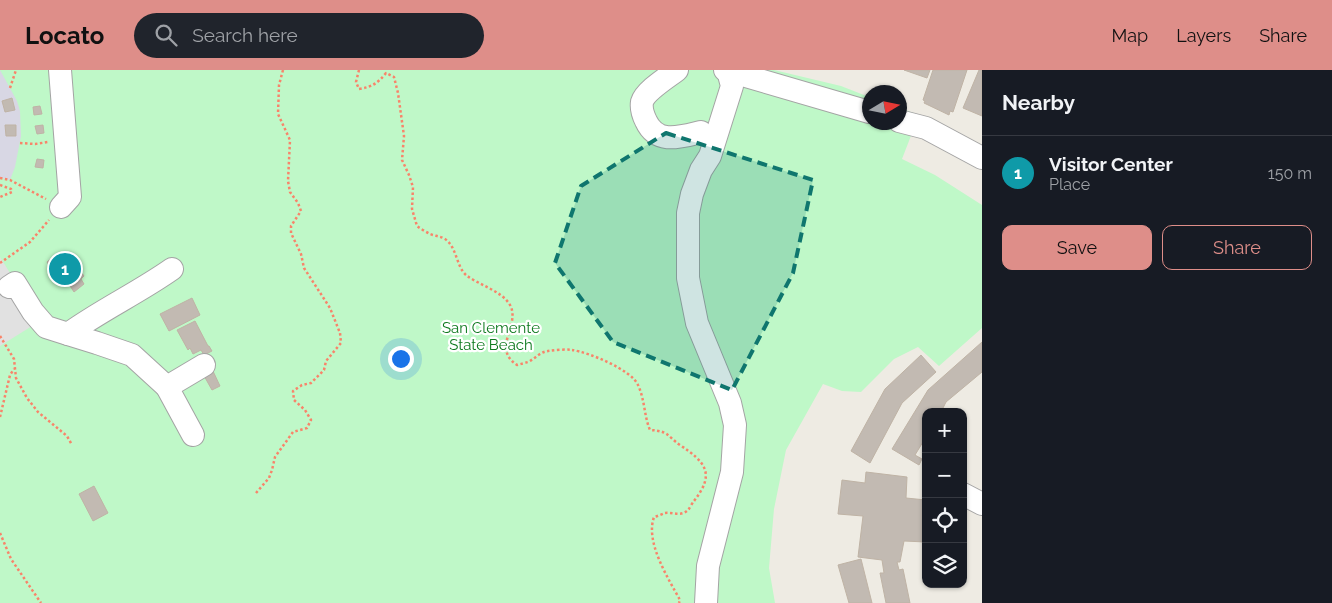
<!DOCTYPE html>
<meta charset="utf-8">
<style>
:root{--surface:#171b24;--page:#20242c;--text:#f1f3f6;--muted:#9ea1a6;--line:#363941;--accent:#de8e89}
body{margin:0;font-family:Raleway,sans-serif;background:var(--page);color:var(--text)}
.controls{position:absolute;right:15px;bottom:15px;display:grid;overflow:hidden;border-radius:10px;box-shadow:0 1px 4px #0004}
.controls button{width:45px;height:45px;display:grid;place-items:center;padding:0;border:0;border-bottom:1px solid var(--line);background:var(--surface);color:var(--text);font:25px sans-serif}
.compass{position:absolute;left:862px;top:15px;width:45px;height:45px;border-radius:50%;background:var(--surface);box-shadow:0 1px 4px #0004;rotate:80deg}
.you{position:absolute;left:400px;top:288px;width:18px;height:18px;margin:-12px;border:4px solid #fff;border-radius:50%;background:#1a73e8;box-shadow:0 0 0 8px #1a73e833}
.badge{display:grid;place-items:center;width:32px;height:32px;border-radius:50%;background:var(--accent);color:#fff;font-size:16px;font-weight:700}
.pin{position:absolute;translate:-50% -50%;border:2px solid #fff;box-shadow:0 1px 5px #0006}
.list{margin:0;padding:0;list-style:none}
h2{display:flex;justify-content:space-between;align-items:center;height:65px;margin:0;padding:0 20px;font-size:21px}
h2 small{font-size:16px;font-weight:400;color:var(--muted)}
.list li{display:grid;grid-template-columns:32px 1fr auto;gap:15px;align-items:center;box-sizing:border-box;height:75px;padding:0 20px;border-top:1px solid var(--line)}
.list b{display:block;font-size:19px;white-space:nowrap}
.list p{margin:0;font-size:16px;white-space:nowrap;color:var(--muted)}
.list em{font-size:16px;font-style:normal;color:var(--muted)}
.actions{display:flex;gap:10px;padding:15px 20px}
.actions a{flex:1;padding:11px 0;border:1px solid var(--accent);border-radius:10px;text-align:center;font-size:18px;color:var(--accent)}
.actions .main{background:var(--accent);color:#111}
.icon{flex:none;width:28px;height:28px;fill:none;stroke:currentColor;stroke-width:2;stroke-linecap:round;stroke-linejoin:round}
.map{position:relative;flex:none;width:982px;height:533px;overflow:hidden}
header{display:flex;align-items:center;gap:30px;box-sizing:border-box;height:70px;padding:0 25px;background:var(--accent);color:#111}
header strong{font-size:24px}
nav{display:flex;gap:28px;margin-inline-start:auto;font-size:18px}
.search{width:350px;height:45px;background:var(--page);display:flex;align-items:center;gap:12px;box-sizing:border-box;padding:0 18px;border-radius:28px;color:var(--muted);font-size:19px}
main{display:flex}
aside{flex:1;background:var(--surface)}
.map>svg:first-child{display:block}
.park{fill:#bff8c8}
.parking{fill:#e1e1e1}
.plaza{fill:#d8d7e4}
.building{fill:#c2bab2;stroke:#bfb3a5}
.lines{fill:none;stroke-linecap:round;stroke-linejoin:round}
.minor-casing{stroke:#a4a4a4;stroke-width:24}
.path{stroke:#f8846a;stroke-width:2.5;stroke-dasharray:2.5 2.5;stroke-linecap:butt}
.minor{stroke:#fff;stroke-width:22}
.marked{fill:#0f766e;fill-opacity:0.2;stroke:#0f766e;stroke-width:4;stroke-dasharray:10 6;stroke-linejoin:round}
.labels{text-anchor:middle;stroke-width:4.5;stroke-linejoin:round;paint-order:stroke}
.park-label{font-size:15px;fill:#0d791e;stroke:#fff}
</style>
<header>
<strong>Locato</strong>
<div class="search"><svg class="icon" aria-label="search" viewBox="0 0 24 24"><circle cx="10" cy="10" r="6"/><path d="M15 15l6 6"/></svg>Search here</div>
<nav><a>Map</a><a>Layers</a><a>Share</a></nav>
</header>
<main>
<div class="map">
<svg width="982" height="533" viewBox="0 0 982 533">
<rect width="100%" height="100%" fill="#eeebe3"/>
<path class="park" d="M0 0H774L841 16 869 27V52H899L900 38 919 45 902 89 935 105 982 135V258L939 296 918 277 894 289 861 322 842 321 823 314 786 380 774 439 769 498 775 533H0Z"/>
<path class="parking" d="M0 187 40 251 0 276Z"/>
<path class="plaza" d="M0 0 17 31 20 41 21 66 15 97 10 110 0 108Z"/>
<g class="building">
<path d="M904 0H930L927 8Z"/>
<path d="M933 0H967L953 42 950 41 949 45 924 33 925 31 923 30Z"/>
<path d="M979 0H982V46L963 38Z"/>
<path d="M12 28 15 40 5 42 2 31Z"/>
<path d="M40 36 42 44 34 45 33 37Z"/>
<path d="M5 55H16V66H6Z"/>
<path d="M43 55 44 63 37 64 35 56Z"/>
<path d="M37 89 44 90 43 98 35 97Z"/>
<path d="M67 182 84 206 81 209 84 214 74 222 65 208 61 211 47 192 57 184H60L62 186Z"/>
<path d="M192 228 200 245 169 261 160 244Z"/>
<path d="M195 251 208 276H209L212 281 204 285 201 280 193 284 190 278 188 280 177 260Z"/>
<path d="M982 272V302L946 332 941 342H926V367L915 385 922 389 919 395 892 379 928 320Z"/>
<path d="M921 285 936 302 902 333 870 393 851 381 885 319Z"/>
<path d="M212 299 220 316 212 320 203 304Z"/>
<path d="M866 402 907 407 906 428 926 430V472L904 471 900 492H897L899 500 903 499 910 533H886L880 503H884L882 490 858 487 863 446 838 444 842 410 865 413Z"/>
<path d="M94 416 108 443 93 451 79 424Z"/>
<path d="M861 489 872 533H849L838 495Z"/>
</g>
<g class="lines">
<g class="minor-casing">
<g id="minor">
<path d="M60 0 70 127 61 137"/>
<path d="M677 0C668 7 645 21 642 32 641 38 643 45 646 51 657 75 680 67 701 62"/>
<path d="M725 0 869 42"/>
<path d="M899 51 926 58 982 88"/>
<path d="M9 217 15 213 33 242 46 257 68 264C101 240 138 223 172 199"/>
<path d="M68 264 97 273 132 285 167 317 204 295"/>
<path d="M167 317 193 365"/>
<path d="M963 424 982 434"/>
<path d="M706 533 708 496 732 402 735 355 730 333 697 253 688 208V143L692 124 701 100 710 86 732 16 728 1"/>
</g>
</g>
<g class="path">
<path d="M359 0 356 12 359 19C372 17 378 13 386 3L394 7 398 23 404 66 402 90 409 105 413 117 412 139 417 156C421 159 426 162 430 164 435 166 440 166 445 169 457 177 456 196 466 205 479 215 502 221 510 235 521 255 491 278 517 295 521 294 525 293 528 292 536 288 540 282 548 281 555 280 565 279 572 280 588 282 632 300 638 315 645 330 644 346 650 360 669 361 667 366 680 375 705 392 716 403 694 431 692 433 690 438 688 440 681 447 673 442 665 443 662 444 658 446 654 447 645 472 668 508 680 530L679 533"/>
<path d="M10 18 16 0"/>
<path d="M20 73 35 74 48 72"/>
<path d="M0 108 10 110 46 129"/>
<path d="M0 115 11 119 12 122 0 127"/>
<path d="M0 193 30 172 49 150"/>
<path d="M0 266 14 289 16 308 27 328 38 342 67 366 72 375"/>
<path d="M0 347 10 305 14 299"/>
<path d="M256 423 269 408 272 400 275 387 293 362 307 358 311 350 305 340 294 330 293 321 302 315 311 313 324 300 326 291 341 273 340 263 330 238 304 198 301 184 291 163V156L301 141 298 133 290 122 288 111 290 70 278 44 279 15 283 0"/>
<path d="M0 463 11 489 41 533"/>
</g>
<use href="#minor" class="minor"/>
</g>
<path class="marked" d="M666 63 813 110 793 203 732 320 613 272 555 193 581 116Z"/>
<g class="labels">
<g class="park-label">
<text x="491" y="263">San Clemente<tspan x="491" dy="17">State Beach</tspan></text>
</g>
</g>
</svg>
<div class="controls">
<button>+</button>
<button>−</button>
<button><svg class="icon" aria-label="locate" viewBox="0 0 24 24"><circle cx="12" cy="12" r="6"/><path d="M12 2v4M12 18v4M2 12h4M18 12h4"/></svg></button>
<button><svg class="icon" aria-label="layers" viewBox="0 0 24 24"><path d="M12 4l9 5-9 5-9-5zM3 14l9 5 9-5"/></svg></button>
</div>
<svg class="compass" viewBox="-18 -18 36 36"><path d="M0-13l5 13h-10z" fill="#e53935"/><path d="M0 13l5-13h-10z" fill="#9ea1a6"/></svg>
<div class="you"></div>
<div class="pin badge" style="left:65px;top:199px;background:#0f9aa8">1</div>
</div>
<aside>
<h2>Nearby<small></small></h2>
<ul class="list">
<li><span class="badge" style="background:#0f9aa8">1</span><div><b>Visitor Center</b><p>Place</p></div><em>150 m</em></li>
</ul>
<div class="actions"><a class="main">Save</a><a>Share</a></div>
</aside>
</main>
